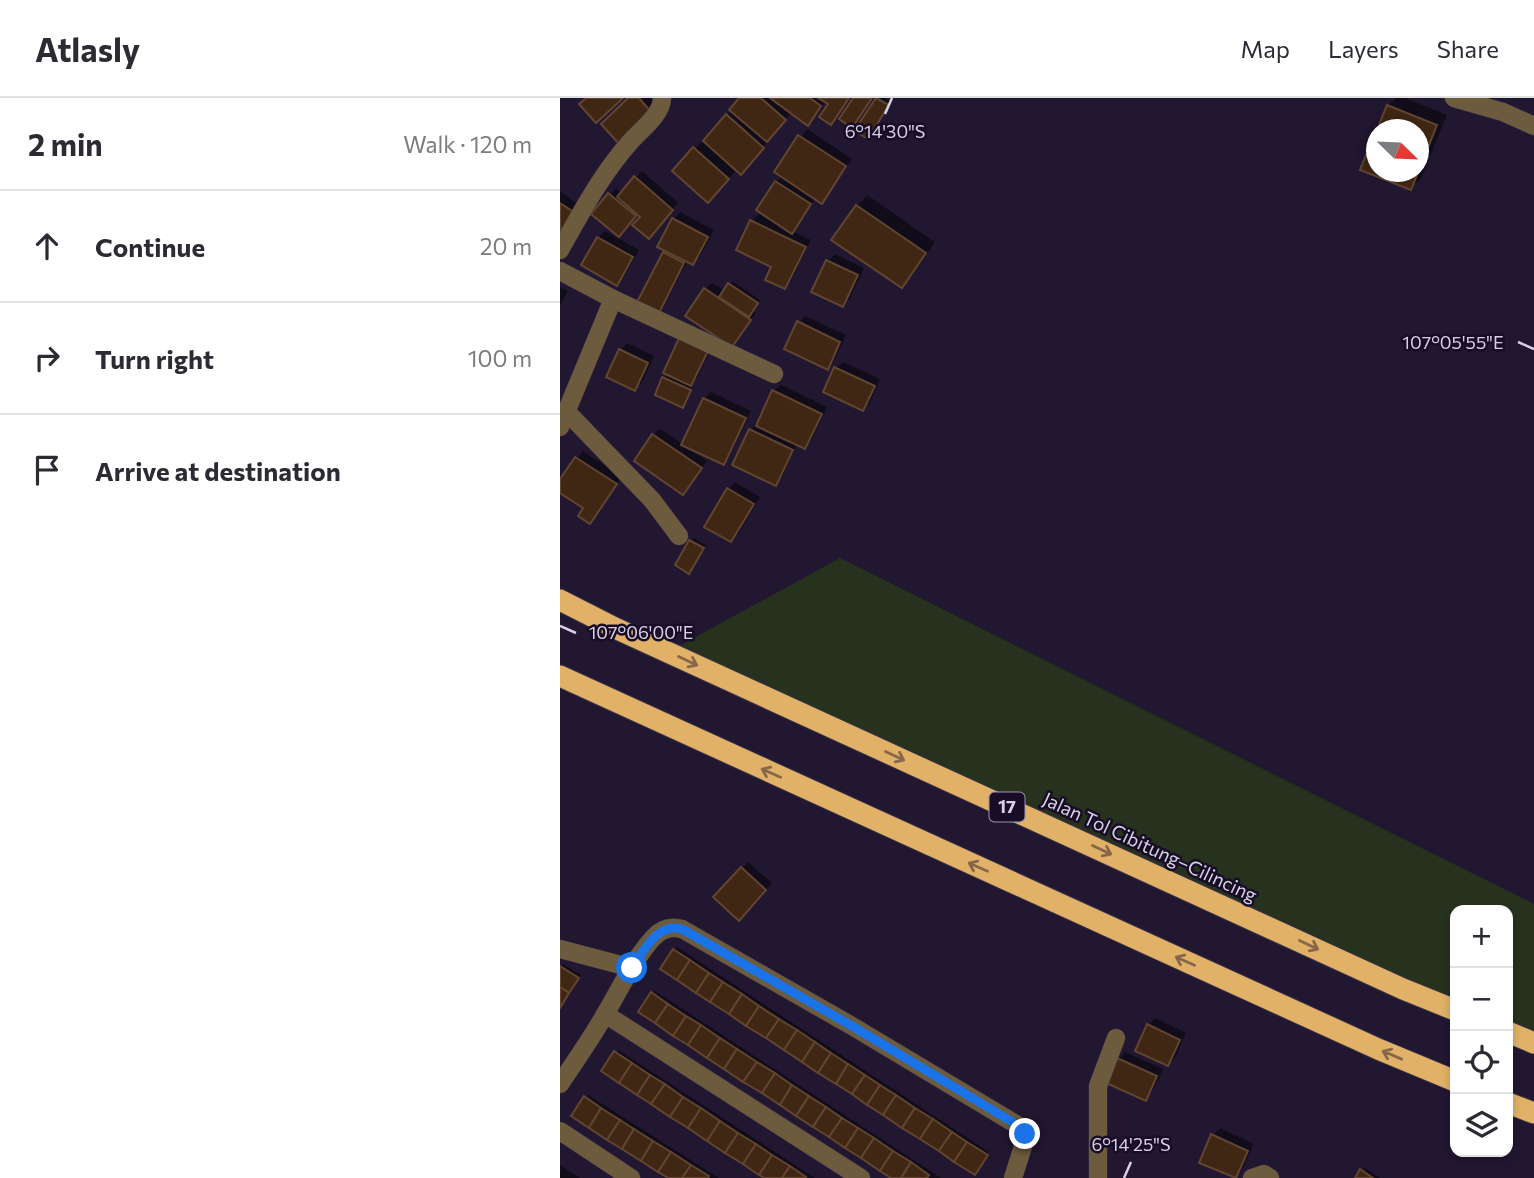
<!DOCTYPE html>
<meta charset="utf-8">
<style>
:root{--surface:#fff;--page:#f7f7f7;--text:#2b2b33;--muted:#7c7c81;--line:#e1e1e2}
body{margin:0;font-family:Commissioner,sans-serif;background:var(--page);color:var(--text)}
.controls{position:absolute;right:21px;bottom:21px;display:grid;overflow:hidden;border-radius:14px;box-shadow:0 4px 10px #0003}
.controls button{width:63px;height:63px;display:grid;place-items:center;padding:0;border:0;border-bottom:2px solid var(--line);background:var(--surface);color:var(--text);font:35px sans-serif}
.compass{position:absolute;left:806px;top:21px;width:63px;height:63px;border-radius:50%;background:var(--surface);box-shadow:0 4px 10px #0003;rotate:113deg}
.stop{position:absolute;width:21px;height:21px;margin:-16px;border:5px solid #1a73e8;border-radius:50%;background:#fff}
.stop.end{background:#1a73e8;border-color:#fff;box-shadow:0 2px 7px #0008}
.list{margin:0;padding:0;list-style:none}
h2{display:flex;justify-content:space-between;align-items:center;height:91px;margin:0;padding:0 28px;font-size:30px}
h2 small{font-size:23px;font-weight:400;color:var(--muted)}
.list li{display:grid;grid-template-columns:46px 1fr auto;gap:21px;align-items:center;box-sizing:border-box;height:112px;padding:0 28px;border-top:2px solid var(--line)}
.list b{display:block;font-size:26px;white-space:nowrap}
.list em{font-size:23px;font-style:normal;color:var(--muted)}
.icon{flex:none;width:38px;height:38px;fill:none;stroke:currentColor;stroke-width:2;stroke-linecap:round;stroke-linejoin:round}
.map{position:relative;flex:none;width:974px;height:1080px;overflow:hidden}
header{display:flex;align-items:center;gap:42px;box-sizing:border-box;height:98px;padding:0 35px;background:var(--surface);border-bottom:2px solid var(--line)}
header strong{font-size:33px}
nav{display:flex;gap:38px;margin-inline-start:auto;font-size:24px}
main{display:flex}
aside{flex:1;background:var(--surface)}
.map>svg:first-child{display:block}
.green{fill:#26311e}
.shadow{fill:#0007}
.building{fill:#402713;stroke:#614531;stroke-width:2}
.lines{fill:none;stroke-linecap:round;stroke-linejoin:round}
.street-casing{stroke:#3a3149;stroke-width:19}
.highway-casing{stroke:#3a3149;stroke-width:23}
.street{stroke:#6d5b3e;stroke-width:18}
.highway{stroke:#e1b167;stroke-width:21}
.oneway{stroke:#87674a}
.route{stroke:#1a73e8;stroke-width:9}
.ticks{fill:none;stroke:#d7d1e3;stroke-width:2.5}
.labels{text-anchor:middle;stroke-width:5;stroke-linejoin:round;paint-order:stroke}
.shield{fill:#180d26;stroke:#9e96aa;stroke-width:2}
.shield-label{font-size:18px;font-weight:bold;fill:#d7d1e3}
.street-label{font-size:19px;fill:#d7d1e3;stroke:#180d26}
.ticks-label{font-size:18px;text-anchor:middle;fill:#d7d1e3;stroke:#180d26;stroke-width:5;stroke-linejoin:round;paint-order:stroke}
</style>
<header>
<strong>Atlasly</strong>
<nav><a>Map</a><a>Layers</a><a>Share</a></nav>
</header>
<main>
<aside>
<h2>2 min<small>Walk · 120 m</small></h2>
<ul class="list">
<li><svg class="icon" aria-label="ahead" viewBox="0 0 24 24"><path d="M12 20V5M6 11l6-6 6 6"/></svg><div><b>Continue</b></div><em>20 m</em></li>
<li><svg class="icon" aria-label="right" viewBox="0 0 24 24"><path d="M7 20v-9h11M14 6l5 5-5 5"/></svg><div><b>Turn right</b></div><em>100 m</em></li>
<li><svg class="icon" aria-label="arrive" viewBox="0 0 24 24"><path d="M6 21V4h12l-3 4 3 4H6"/></svg><div><b>Arrive at destination</b></div></li>
</ul>
</aside>
<div class="map">
<svg width="974" height="1080" viewBox="0 0 974 1080">
<rect width="100%" height="100%" fill="#211730"/>
<path class="green" d="M280 460 974 806V941L948 930V812H895V908L108 554Z"/>
<g class="shadow">
<path d="M70 0H91L99 8 60 44Z"/>
<path d="M182 0H289L271 25 270 6 266 3 248 25 232 14 187 68 177 71 155 96 115 73 141 44 143 45Z"/>
<path d="M318 0H325L331 4 310 36 297 32Z"/>
<path d="M836 0H845L887 17 861 80 851 90 803 71 816 37V74H858V32L828 8Z"/>
<path d="M247 31 292 61 268 97 262 103 256 99 232 133 251 142 231 183 225 189 192 123 199 116 209 122 211 119 198 111 222 77 217 73Z"/>
<path d="M82 73 118 105 95 132 78 115 65 130 50 97 56 90 62 95Z"/>
<path d="M0 93 23 110 0 142Z"/>
<path d="M307 97 375 144 352 178 342 188 274 141 297 108Z"/>
<path d="M120 114 154 132 140 158 133 165 128 162 104 208 98 215 105 155 108 152 113 121Z"/>
<path d="M45 133 79 152 64 179 57 186 38 140Z"/>
<path d="M275 156 304 170 290 200 283 207 254 193 268 163Z"/>
<path d="M172 183 200 202 193 212 196 215 172 247 145 191 152 185 165 193Z"/>
<path d="M0 189 8 193 0 208Z"/>
<path d="M245 218 286 237 274 263 267 269 239 224Z"/>
<path d="M67 245 94 258 82 284 75 291 61 252Z"/>
<path d="M153 246 138 279 129 288 132 289 125 305 104 280Z"/>
<path d="M283 264 320 281 310 304 303 310 276 270Z"/>
<path d="M221 287 267 309 251 343 245 349 237 346 222 379 215 386 191 332 197 325 214 293Z"/>
<path d="M151 294 191 313 170 358 163 365 133 351 132 353 147 363 123 395 93 337 100 331 123 346 144 301Z"/>
<path d="M23 353 62 379 30 424 25 409 0 393V384Z"/>
<path d="M175 384 200 399 178 436 171 442 169 391Z"/>
<path d="M134 440 146 447 132 471 117 466Z"/>
<path d="M188 764 212 785 186 814 155 799Z"/>
<path d="M117 849 429 1054 417 1072 114 852Z"/>
<path d="M3 866 21 877 0 909V869Z"/>
<path d="M95 893 381 1080H334L92 895Z"/>
<path d="M595 920 626 935 615 960 608 966 588 927Z"/>
<path d="M58 952 255 1080H208L55 955Z"/>
<path d="M565 954 603 971 592 994 586 1001 548 984 559 961Z"/>
<path d="M28 997 159 1080H111L25 1000Z"/>
<path d="M660 1030 694 1046 682 1072 675 1079 653 1037Z"/>
<path d="M0 1067 20 1080H0Z"/>
<path d="M805 1070 820 1080H797Z"/>
</g>
<g class="building">
<path d="M26 0H63L36 25 19 6Z"/>
<path d="M68 0H79L93 16 60 47 41 26Z"/>
<path d="M179 0H201L226 22 207 44 169 12Z"/>
<path d="M210 0H250L261 8 248 28Z"/>
<path d="M258 0H289L271 27 259 19 268 6Z"/>
<path d="M293 0H312L292 30 279 21Z"/>
<path d="M316 0 329 7 308 41 294 33Z"/>
<path d="M827 7 877 27 851 92 800 72 816 32V74H858V32H817Z"/>
<path d="M166 16 204 50 181 77 143 43Z"/>
<path d="M238 37 286 68 262 106 214 74Z"/>
<path d="M133 49 169 81 148 105 112 73Z"/>
<path d="M74 78 113 112 89 141 72 127 80 119 57 99Z"/>
<path d="M215 83 251 106 232 136 196 112Z"/>
<path d="M48 95 76 118 59 139 31 116Z"/>
<path d="M0 105 18 117 0 142Z"/>
<path d="M296 107 366 155 342 190 271 142Z"/>
<path d="M112 120 148 139 133 167 97 149Z"/>
<path d="M190 122 246 149 225 191 205 182 211 169 176 152Z"/>
<path d="M37 139 73 159 57 188 21 167Z"/>
<path d="M103 154 124 165 98 217 76 206Z"/>
<path d="M266 162 298 177 283 209 251 194Z"/>
<path d="M168 185 198 205 189 219 159 199Z"/>
<path d="M144 190 191 222 172 249 125 218Z"/>
<path d="M237 223 280 244 268 272 224 251Z"/>
<path d="M119 240 148 253 131 288 103 275Z"/>
<path d="M59 251 88 265 75 293 46 279Z"/>
<path d="M274 269 315 288 303 313 263 294Z"/>
<path d="M102 279 131 292 123 310 95 297Z"/>
<path d="M212 292 262 316 245 351 196 328Z"/>
<path d="M143 300 186 320 164 367 121 347Z"/>
<path d="M189 331 233 352 216 388 172 367Z"/>
<path d="M92 336 142 370 123 397 74 363Z"/>
<path d="M15 359 57 386 30 426 18 418 23 410 0 395V381Z"/>
<path d="M167 390 194 406 171 444 144 429Z"/>
<path d="M129 442 144 450 129 476 115 467Z"/>
<path d="M181 769 206 792 179 823 153 799Z"/>
<path d="M113 851 130 862 117 882 100 871Z"/>
<path d="M130 862 149 875 136 895 117 882Z"/>
<path d="M0 868 19 880 9 895 0 889Z"/>
<path d="M149 875 163 884 150 904 136 895Z"/>
<path d="M163 884 182 896 169 916 150 904Z"/>
<path d="M0 889 9 895 0 910Z"/>
<path d="M91 894 108 906 95 925 78 914Z"/>
<path d="M182 896 199 908 186 928 169 916Z"/>
<path d="M108 906 126 918 113 938 95 925Z"/>
<path d="M199 908 219 921 206 940 186 928Z"/>
<path d="M126 918 141 927 128 947 113 938Z"/>
<path d="M219 921 237 932 224 952 206 940Z"/>
<path d="M587 926 620 942 608 968 575 953Z"/>
<path d="M141 927 160 940 147 960 128 947Z"/>
<path d="M237 932 255 944 242 964 224 952Z"/>
<path d="M160 940 177 951 164 971 147 960Z"/>
<path d="M255 944 271 955 258 975 242 964Z"/>
<path d="M177 951 197 964 183 984 164 971Z"/>
<path d="M54 953 72 965 59 985 41 973Z"/>
<path d="M271 955 288 966 276 986 258 975Z"/>
<path d="M557 960 597 978 586 1003 546 985Z"/>
<path d="M197 964 215 975 202 995 183 984Z"/>
<path d="M72 965 90 977 77 997 59 985Z"/>
<path d="M288 966 305 977 292 996 276 986Z"/>
<path d="M215 975 232 987 220 1007 202 995Z"/>
<path d="M90 977 105 986 91 1006 77 997Z"/>
<path d="M305 977 320 987 307 1007 292 996Z"/>
<path d="M105 986 123 999 110 1019 91 1006Z"/>
<path d="M232 987 249 998 236 1018 220 1007Z"/>
<path d="M320 987 336 997 323 1017 307 1007Z"/>
<path d="M336 997 355 1010 342 1030 323 1017Z"/>
<path d="M24 998 41 1010 29 1030 11 1018Z"/>
<path d="M249 998 266 1009 253 1029 236 1018Z"/>
<path d="M123 999 141 1010 128 1030 110 1019Z"/>
<path d="M266 1009 282 1020 269 1039 253 1029Z"/>
<path d="M41 1010 60 1022 47 1042 29 1030Z"/>
<path d="M141 1010 160 1023 147 1043 128 1030Z"/>
<path d="M355 1010 373 1021 360 1041 342 1030Z"/>
<path d="M282 1020 298 1030 285 1050 269 1039Z"/>
<path d="M373 1021 392 1034 379 1053 360 1041Z"/>
<path d="M60 1022 74 1031 62 1051 47 1042Z"/>
<path d="M160 1023 178 1035 165 1055 147 1043Z"/>
<path d="M298 1030 314 1040 301 1060 285 1050Z"/>
<path d="M74 1031 93 1043 81 1063 62 1051Z"/>
<path d="M392 1034 407 1044 394 1064 379 1053Z"/>
<path d="M178 1035 196 1046 183 1066 165 1055Z"/>
<path d="M651 1036 688 1053 676 1080 639 1065Z"/>
<path d="M314 1040 333 1053 320 1073 301 1060Z"/>
<path d="M93 1043 111 1054 98 1074 81 1063Z"/>
<path d="M407 1044 428 1057 415 1077 394 1064Z"/>
<path d="M196 1046 212 1057 199 1077 183 1066Z"/>
<path d="M333 1053 351 1064 341 1080H331L320 1073Z"/>
<path d="M111 1054 131 1067 122 1080H108L98 1074Z"/>
<path d="M212 1057 230 1068 222 1080H204L199 1077Z"/>
<path d="M351 1064 369 1077 367 1080H341Z"/>
<path d="M131 1067 149 1078 148 1080H122Z"/>
<path d="M230 1068 246 1079 245 1080H222Z"/>
<path d="M800 1071 813 1080H795Z"/>
</g>
<g class="lines">
<g class="street-casing">
<g id="street">
<path d="M894 0 943 14 974 28"/>
<path d="M0 152C21 115 42 75 71 43 82 31 102 16 102 0"/>
<path d="M0 173 53 201 0 329"/>
<path d="M53 201 214 276"/>
<path d="M6 313 92 402 119 438"/>
<path d="M0 851 72 870"/>
<path d="M45 916 301 1080"/>
<path d="M0 986C16 962 33 938 47 913 61 889 74 861 93 840 101 831 111 828 122 831L292 928 459 1028 465 1036V1042L453 1080"/>
<path d="M0 1033 71 1080"/>
<path d="M538 1080V988L556 940"/>
<path d="M692 1080 704 1076 710 1080"/>
</g>
</g>
<g class="highway-casing">
<g id="highway">
<path d="M0 502 55 530 843 891 895 912"/>
<path d="M0 578 818 951 895 983"/>
<path d="M948 934 974 945"/>
<path d="M948 1005 974 1015"/>
</g>
</g>
<use href="#street" class="street"/>
<use href="#highway" class="highway"/>
</g>
<defs><path id="oneway-shaft" d="M-6 0H5M1.5-3L5.5 0L1.5 3" fill="none" stroke-width="1.6" stroke-linecap="round" stroke-linejoin="round" transform="scale(1.75)"/></defs>
<g class="oneway">
<use href="#oneway-shaft" transform="translate(128 563) rotate(25)"/>
<use href="#oneway-shaft" transform="translate(335 658) rotate(25)"/>
<use href="#oneway-shaft" transform="translate(211 675) rotate(-156)"/>
<use href="#oneway-shaft" transform="translate(542 752) rotate(25)"/>
<use href="#oneway-shaft" transform="translate(418 769) rotate(-156)"/>
<use href="#oneway-shaft" transform="translate(749 847) rotate(25)"/>
<use href="#oneway-shaft" transform="translate(625 863) rotate(-156)"/>
<use href="#oneway-shaft" transform="translate(832 957) rotate(-157)"/>
</g>
<g class="lines">
<path class="route" d="M72 870C84 853 97 824 122 831L292 928 459 1028 465 1036"/>
</g>
<path class="ticks" d="M325 16 332 0M958 244 974 251M0 528 16 535M564 1080 571 1064"/>
<g class="labels">
<rect class="shield" x="429.5" y="694.5" width="35" height="29" rx="5"/>
<g class="shield-label">
<text x="447" y="715">17</text>
</g>
<g class="street-label">
<text transform="translate(590 749) rotate(25)" y="7">Jalan Tol Cibitung–Cilincing</text>
</g>
</g>
<g class="ticks-label">
<text x="325" y="40">6°14'30"S</text>
<text x="893" y="251">107°05'55"E</text>
<text x="81" y="541">107°06'00"E</text>
<text x="571" y="1053">6°14'25"S</text>
</g>
</svg>
<div class="controls">
<button>+</button>
<button>−</button>
<button><svg class="icon" aria-label="locate" viewBox="0 0 24 24"><circle cx="12" cy="12" r="6"/><path d="M12 2v4M12 18v4M2 12h4M18 12h4"/></svg></button>
<button><svg class="icon" aria-label="layers" viewBox="0 0 24 24"><path d="M12 4l9 5-9 5-9-5zM3 14l9 5 9-5"/></svg></button>
</div>
<svg class="compass" viewBox="-18 -18 36 36"><path d="M0-13l5 13h-10z" fill="#e53935"/><path d="M0 13l5-13h-10z" fill="#7c7c81"/></svg>
<div class="stop" style="left:72px;top:870px"></div>
<div class="stop end" style="left:465px;top:1036px"></div>
</div>
</main>
